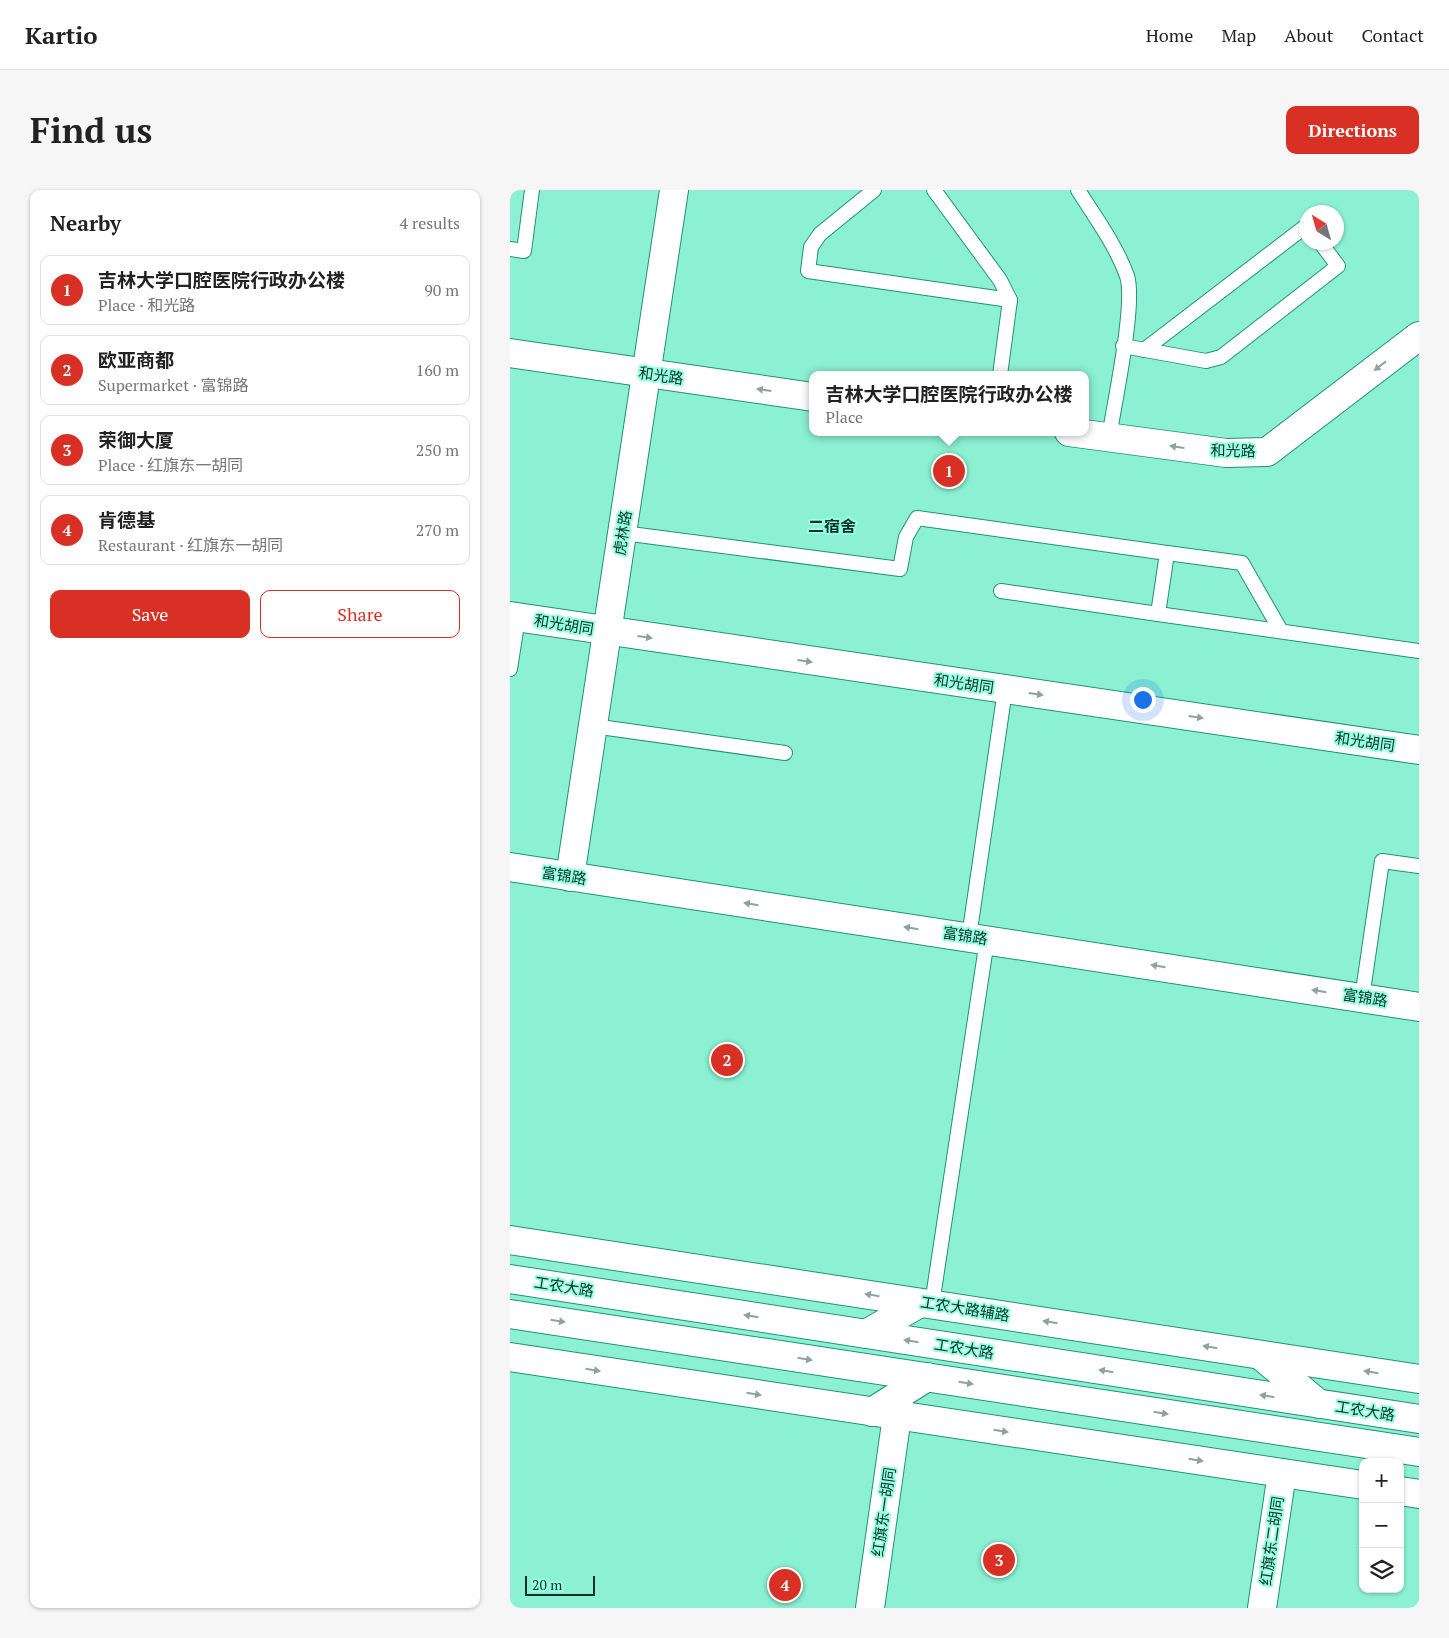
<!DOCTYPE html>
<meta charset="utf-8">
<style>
:root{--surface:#fff;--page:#f6f6f6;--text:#222;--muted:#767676;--line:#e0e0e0;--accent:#d93025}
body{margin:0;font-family:"PT Serif","Noto Sans SC",serif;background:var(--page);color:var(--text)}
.controls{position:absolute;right:15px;bottom:15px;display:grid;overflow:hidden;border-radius:10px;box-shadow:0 1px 4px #0004}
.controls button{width:45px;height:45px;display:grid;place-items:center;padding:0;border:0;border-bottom:1px solid var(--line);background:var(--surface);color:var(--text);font:25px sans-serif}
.compass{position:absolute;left:789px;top:15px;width:45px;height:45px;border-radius:50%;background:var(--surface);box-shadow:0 1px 4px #0004;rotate:323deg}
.scale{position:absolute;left:15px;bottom:12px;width:70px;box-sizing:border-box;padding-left:5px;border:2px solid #033328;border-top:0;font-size:14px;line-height:18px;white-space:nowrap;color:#033328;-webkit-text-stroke:4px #98ffdf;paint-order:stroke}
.you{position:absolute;left:632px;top:509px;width:18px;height:18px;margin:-12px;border:4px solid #fff;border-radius:50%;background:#1a73e8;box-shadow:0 0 0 8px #1a73e833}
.badge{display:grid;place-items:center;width:32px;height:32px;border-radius:50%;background:var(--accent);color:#fff;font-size:16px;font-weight:700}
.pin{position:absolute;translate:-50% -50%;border:2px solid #fff;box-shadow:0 1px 5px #0006}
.popup{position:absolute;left:299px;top:181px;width:280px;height:65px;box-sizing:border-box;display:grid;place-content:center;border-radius:10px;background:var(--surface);filter:drop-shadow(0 1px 4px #0005);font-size:16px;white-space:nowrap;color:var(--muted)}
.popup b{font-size:19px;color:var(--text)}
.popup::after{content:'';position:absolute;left:50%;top:100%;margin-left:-10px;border:10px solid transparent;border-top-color:var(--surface)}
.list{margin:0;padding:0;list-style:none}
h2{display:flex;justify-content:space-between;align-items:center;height:65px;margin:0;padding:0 20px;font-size:21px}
h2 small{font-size:16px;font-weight:400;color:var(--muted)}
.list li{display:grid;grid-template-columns:32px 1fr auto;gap:15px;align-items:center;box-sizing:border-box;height:70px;margin:0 10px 10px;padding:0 10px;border:1px solid var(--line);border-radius:10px}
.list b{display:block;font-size:19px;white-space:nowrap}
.list p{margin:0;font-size:16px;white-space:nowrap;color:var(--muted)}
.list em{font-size:16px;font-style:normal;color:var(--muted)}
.actions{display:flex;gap:10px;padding:15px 20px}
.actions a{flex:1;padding:11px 0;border:1px solid var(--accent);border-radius:10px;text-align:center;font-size:18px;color:var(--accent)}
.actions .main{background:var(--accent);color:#fff}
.icon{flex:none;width:28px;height:28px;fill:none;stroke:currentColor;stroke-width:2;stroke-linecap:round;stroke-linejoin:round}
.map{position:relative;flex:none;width:909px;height:1418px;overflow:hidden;border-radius:10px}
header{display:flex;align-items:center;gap:30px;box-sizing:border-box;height:70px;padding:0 25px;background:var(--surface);border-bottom:1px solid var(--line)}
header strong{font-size:24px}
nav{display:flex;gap:28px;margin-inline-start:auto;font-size:18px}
.intro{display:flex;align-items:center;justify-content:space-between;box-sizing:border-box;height:120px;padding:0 30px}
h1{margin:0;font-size:35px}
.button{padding:12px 22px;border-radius:10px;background:var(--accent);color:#fff;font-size:18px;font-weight:700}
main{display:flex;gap:30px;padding:0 30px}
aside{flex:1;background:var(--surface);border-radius:10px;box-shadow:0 1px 4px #0004}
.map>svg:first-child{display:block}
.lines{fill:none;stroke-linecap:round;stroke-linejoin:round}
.service-casing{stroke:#209277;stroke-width:16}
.minor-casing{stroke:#209277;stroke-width:30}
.tertiary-casing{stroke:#209277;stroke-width:30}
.primary-casing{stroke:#209277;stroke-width:30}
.service{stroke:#fff;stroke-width:14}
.minor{stroke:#fff;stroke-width:28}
.tertiary{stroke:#fff;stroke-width:28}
.primary{stroke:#fff;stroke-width:28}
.oneway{fill:#8ea39e}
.labels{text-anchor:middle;stroke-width:4;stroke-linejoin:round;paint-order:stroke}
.street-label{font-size:15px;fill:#033328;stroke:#98ffdf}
.neighbourhood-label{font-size:16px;font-weight:bold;fill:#033328;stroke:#98ffdf}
</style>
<header>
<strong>Kartio</strong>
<nav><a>Home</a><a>Map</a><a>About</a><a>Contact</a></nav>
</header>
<div class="intro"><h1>Find us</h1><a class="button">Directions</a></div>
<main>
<aside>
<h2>Nearby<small>4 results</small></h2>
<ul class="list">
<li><span class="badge">1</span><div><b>吉林大学口腔医院行政办公楼</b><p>Place · 和光路</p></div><em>90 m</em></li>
<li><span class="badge">2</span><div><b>欧亚商都</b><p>Supermarket · 富锦路</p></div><em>160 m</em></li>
<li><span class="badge">3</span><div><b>荣御大厦</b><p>Place · 红旗东一胡同</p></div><em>250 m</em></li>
<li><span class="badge">4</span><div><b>肯德基</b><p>Restaurant · 红旗东一胡同</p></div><em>270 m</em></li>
</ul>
<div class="actions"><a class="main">Save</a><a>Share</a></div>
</aside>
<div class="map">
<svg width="909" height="1418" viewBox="0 0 909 1418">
<rect width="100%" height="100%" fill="#8bf1d2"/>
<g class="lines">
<g class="service-casing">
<g id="service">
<path d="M364 0 310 44 301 57 298 81 500 110"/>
<path d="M424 0 490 90 500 110 490 185"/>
<path d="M568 0C585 27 606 55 617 86 626 114 604 214 599 248"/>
<path d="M0 59 14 61 22 0"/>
<path d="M613 156 696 171 711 167 828 76 810 52"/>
<path d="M634 160 796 36"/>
<path d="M113 343 390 379 396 347 407 328 657 363 648 424 909 461"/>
<path d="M657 363 732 373 771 441"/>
<path d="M491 401 648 424"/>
<path d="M0 479 8 428"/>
<path d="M83 536 275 563"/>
<path d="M459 747 495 500"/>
<path d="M852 808 872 671 909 676"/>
<path d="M422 1114 477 750"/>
</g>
</g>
<g class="minor-casing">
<g id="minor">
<path d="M0 426 909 560"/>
<path d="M60 687 164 0"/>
<path d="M360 1418 387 1226"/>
<path d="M752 1418 772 1283"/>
</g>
</g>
<g class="tertiary-casing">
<g id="tertiary">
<path d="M0 163 303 207"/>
<path d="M559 242 716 263 757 262 909 146"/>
<path d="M0 677 909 817"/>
<path d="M0 1050 909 1189"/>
<path d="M0 1167 853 1295"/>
<path d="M890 1301 909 1304"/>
</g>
</g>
<g class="primary-casing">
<g id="primary">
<path d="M0 1089 909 1229"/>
<path d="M0 1124 909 1262"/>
<path d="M356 1144 410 1113"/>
<path d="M750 1165 809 1214"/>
<path d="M362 1222 417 1187"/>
</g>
</g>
<use href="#service" class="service"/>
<use href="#minor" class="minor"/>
<use href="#tertiary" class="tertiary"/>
<use href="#primary" class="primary"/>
</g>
<defs><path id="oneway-solid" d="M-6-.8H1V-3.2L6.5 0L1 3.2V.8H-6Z" transform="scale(1.25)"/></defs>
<g class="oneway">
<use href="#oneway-solid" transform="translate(870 176) rotate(142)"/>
<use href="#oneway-solid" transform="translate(254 200) rotate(-172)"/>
<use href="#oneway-solid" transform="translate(667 257) rotate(-172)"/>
<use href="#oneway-solid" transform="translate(135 447) rotate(8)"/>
<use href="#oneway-solid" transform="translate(295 471) rotate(8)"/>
<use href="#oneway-solid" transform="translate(526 504) rotate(8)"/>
<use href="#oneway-solid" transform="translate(686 527) rotate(8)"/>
<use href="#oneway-solid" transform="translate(241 714) rotate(-171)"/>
<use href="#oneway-solid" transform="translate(401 738) rotate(-171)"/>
<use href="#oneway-solid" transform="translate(648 776) rotate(-171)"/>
<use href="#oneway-solid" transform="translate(809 801) rotate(-171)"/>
<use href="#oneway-solid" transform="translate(362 1105) rotate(-171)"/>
<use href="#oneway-solid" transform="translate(241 1126) rotate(-171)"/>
<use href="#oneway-solid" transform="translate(48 1131) rotate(9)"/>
<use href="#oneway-solid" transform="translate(540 1132) rotate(-171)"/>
<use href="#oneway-solid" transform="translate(401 1151) rotate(-171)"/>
<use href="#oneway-solid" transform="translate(700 1157) rotate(-171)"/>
<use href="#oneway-solid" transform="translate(295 1169) rotate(9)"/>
<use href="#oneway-solid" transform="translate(83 1180) rotate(9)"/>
<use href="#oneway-solid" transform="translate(596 1181) rotate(-171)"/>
<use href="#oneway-solid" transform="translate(861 1182) rotate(-171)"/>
<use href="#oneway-solid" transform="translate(456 1193) rotate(9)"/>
<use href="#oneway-solid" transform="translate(244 1204) rotate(9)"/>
<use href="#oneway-solid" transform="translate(757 1206) rotate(-171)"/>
<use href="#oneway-solid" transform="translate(651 1223) rotate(9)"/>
<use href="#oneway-solid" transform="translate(491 1241) rotate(9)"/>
<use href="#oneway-solid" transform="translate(686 1270) rotate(9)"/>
</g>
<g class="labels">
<g class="street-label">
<text transform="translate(151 186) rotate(8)" y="5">和光路</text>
<text transform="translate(723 261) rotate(1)" y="5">和光路</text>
<text transform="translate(113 343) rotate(-81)" y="5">虎林路</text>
<text transform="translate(54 435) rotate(9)" y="5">和光胡同</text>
<text transform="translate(454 494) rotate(8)" y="5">和光胡同</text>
<text transform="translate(855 552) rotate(8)" y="5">和光胡同</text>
<text transform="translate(54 686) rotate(9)" y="5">富锦路</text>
<text transform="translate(455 746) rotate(9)" y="5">富锦路</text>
<text transform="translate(855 808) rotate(9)" y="5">富锦路</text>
<text transform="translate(54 1097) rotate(9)" y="5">工农大路</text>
<text transform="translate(455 1119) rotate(9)" y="5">工农大路辅路</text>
<text transform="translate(454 1159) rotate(9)" y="5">工农大路</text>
<text transform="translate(855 1221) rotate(9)" y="5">工农大路</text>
<text transform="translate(374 1322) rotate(-82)" y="5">红旗东一胡同</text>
<text transform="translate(762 1351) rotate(-82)" y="5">红旗东二胡同</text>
</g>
<g class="neighbourhood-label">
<text x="322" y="342">二宿舍</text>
</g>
</g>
</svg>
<div class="controls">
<button>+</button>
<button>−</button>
<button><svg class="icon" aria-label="layers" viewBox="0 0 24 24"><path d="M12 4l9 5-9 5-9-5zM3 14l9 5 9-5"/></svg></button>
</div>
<svg class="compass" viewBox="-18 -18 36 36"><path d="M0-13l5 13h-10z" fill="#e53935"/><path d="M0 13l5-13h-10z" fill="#767676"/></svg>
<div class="scale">20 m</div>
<div class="you"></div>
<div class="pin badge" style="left:439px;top:281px">1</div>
<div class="popup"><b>吉林大学口腔医院行政办公楼</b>Place</div>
<div class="pin badge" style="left:217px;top:870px">2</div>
<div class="pin badge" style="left:489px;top:1370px">3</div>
<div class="pin badge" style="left:275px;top:1395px">4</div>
</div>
</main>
